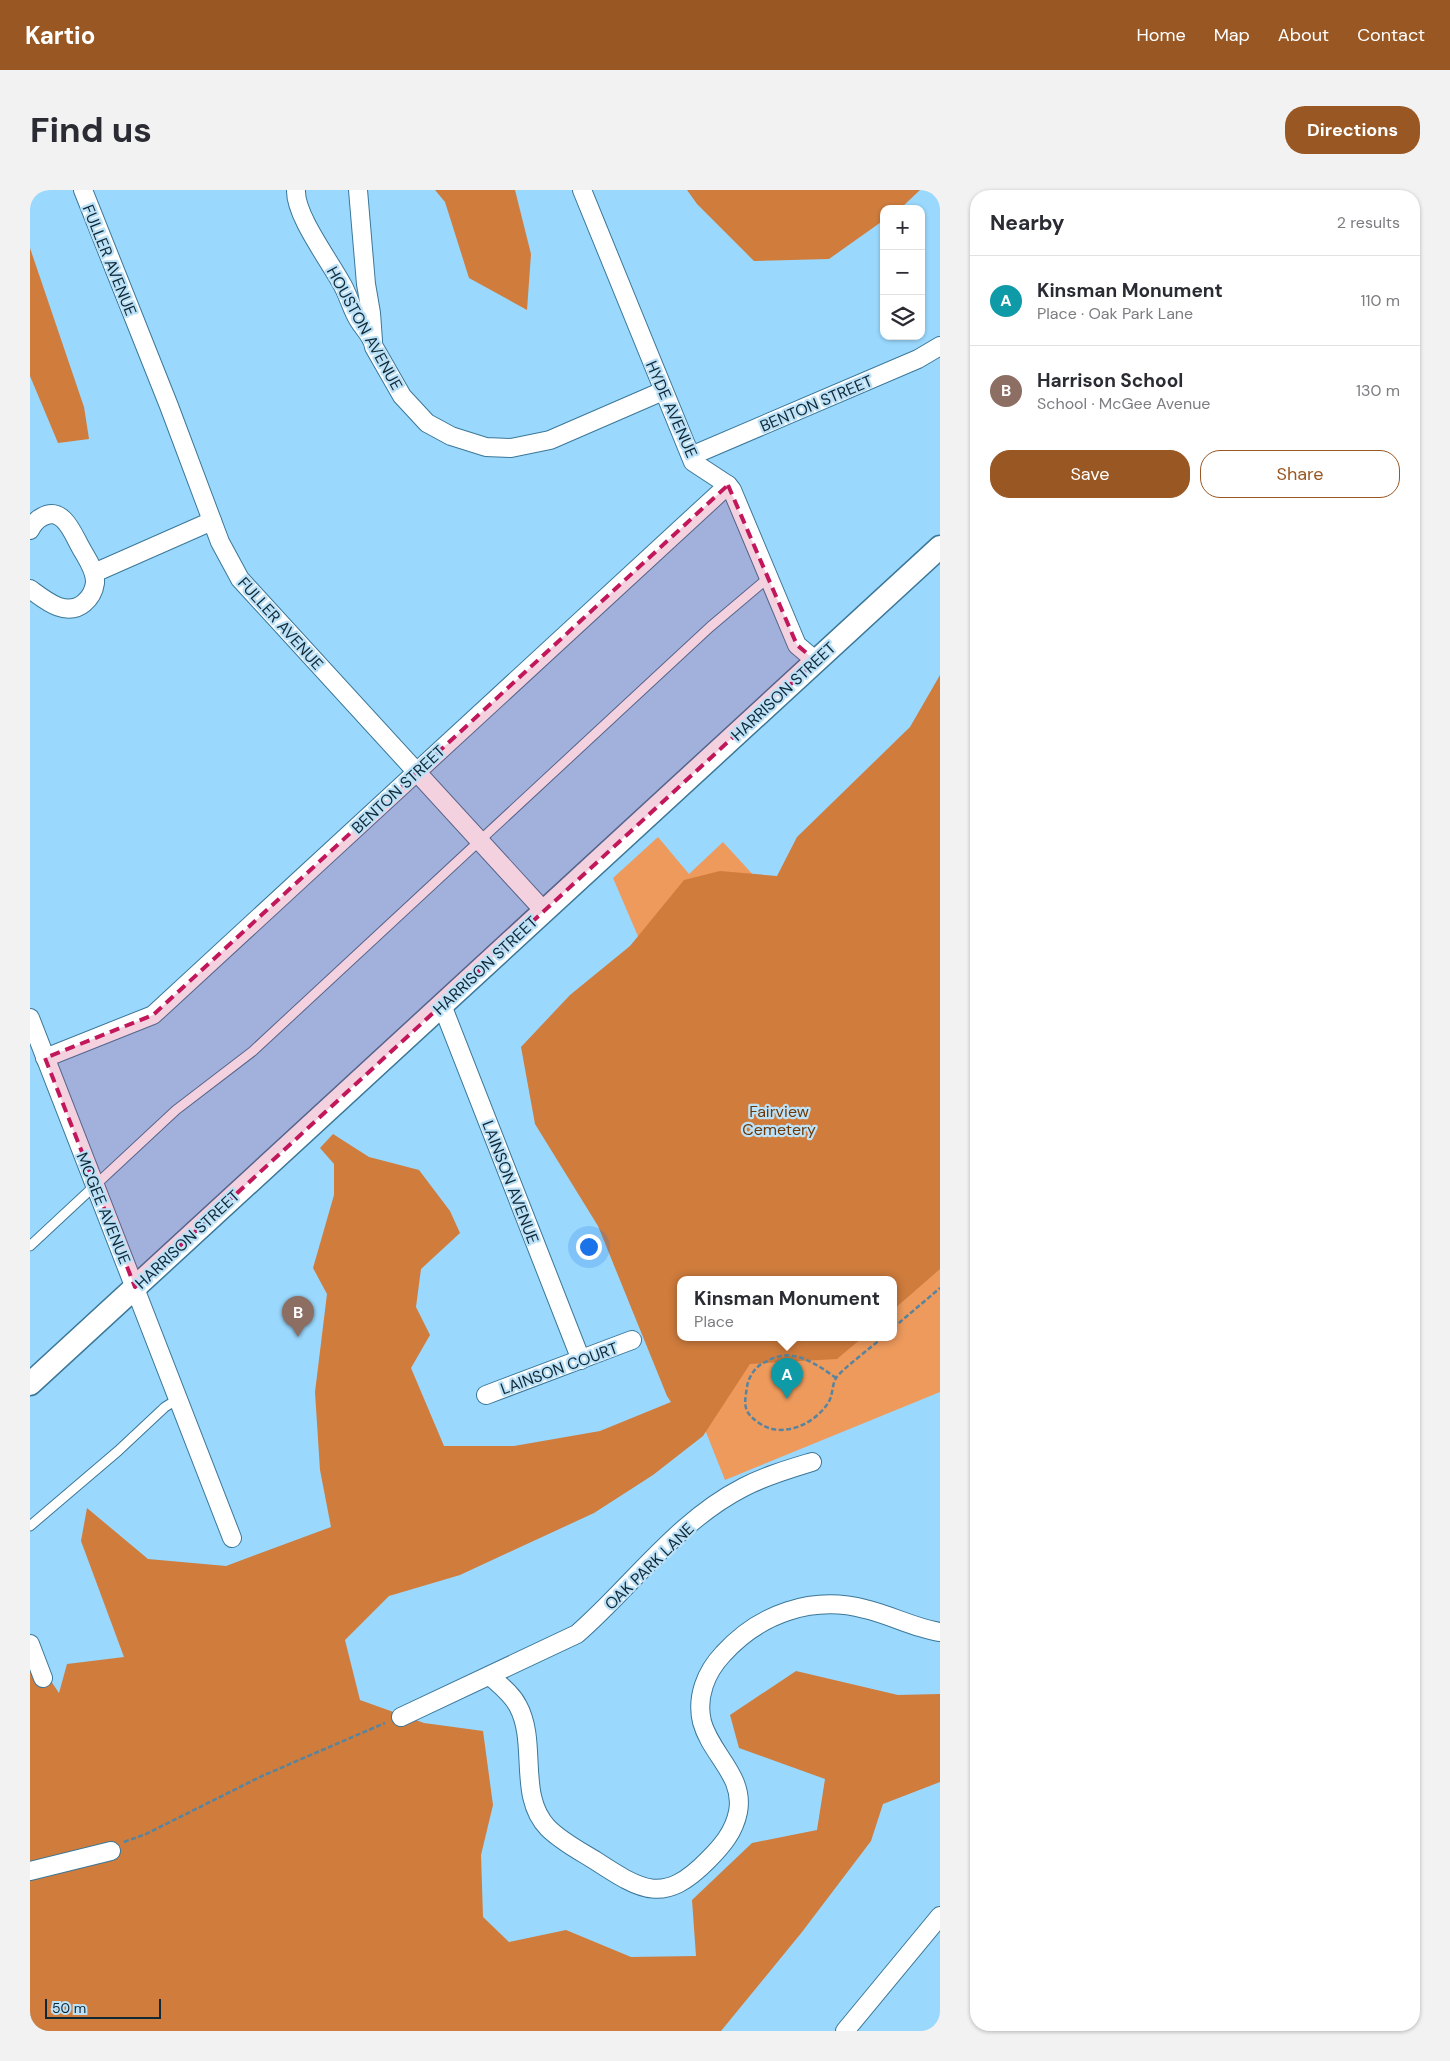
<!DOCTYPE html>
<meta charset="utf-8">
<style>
:root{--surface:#fff;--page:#f2f2f3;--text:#2b2b33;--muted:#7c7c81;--line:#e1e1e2;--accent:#985723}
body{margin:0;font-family:"DM Sans",sans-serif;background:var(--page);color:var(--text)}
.controls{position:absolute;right:15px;top:15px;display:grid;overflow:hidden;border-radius:10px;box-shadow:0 1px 4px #0004}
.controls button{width:45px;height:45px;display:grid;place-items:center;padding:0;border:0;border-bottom:1px solid var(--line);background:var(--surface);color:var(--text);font:25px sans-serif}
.scale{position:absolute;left:15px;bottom:12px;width:116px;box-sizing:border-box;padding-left:5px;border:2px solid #0f2937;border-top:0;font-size:14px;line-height:18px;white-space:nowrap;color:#0f2937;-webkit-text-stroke:4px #bde2f8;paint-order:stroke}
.you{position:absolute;left:558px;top:1056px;width:18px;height:18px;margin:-12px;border:4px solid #fff;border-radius:50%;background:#1a73e8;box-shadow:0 0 0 8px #1a73e833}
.badge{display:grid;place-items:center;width:32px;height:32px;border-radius:50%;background:var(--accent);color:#fff;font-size:16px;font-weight:700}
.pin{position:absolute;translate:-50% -41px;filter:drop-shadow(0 1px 2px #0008)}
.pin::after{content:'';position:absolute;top:26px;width:18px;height:15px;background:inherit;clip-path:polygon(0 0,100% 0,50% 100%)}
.popup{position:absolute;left:647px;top:1086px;width:220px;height:65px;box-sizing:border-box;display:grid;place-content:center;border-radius:10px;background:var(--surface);filter:drop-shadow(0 1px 4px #0005);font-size:16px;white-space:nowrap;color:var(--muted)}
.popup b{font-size:19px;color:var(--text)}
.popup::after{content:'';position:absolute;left:50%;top:100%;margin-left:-10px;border:10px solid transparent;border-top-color:var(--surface)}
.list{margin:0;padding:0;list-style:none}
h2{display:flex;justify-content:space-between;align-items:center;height:65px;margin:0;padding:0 20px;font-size:21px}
h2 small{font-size:16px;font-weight:400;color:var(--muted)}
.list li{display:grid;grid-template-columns:32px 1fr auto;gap:15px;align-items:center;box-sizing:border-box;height:90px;padding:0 20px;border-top:1px solid var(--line)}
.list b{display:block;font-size:19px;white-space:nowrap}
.list p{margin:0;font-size:16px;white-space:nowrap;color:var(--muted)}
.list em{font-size:16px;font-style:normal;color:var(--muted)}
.actions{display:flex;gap:10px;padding:15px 20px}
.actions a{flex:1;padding:11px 0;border:1px solid var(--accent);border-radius:20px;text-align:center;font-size:18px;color:var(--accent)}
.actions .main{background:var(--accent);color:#fff}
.icon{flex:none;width:28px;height:28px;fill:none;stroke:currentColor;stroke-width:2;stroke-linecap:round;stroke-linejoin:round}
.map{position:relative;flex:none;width:910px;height:1841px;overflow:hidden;border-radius:20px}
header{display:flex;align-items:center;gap:30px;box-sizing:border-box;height:70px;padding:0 25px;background:var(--accent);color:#fff}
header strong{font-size:24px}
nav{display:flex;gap:28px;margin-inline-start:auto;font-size:18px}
.intro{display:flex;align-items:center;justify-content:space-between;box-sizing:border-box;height:120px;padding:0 30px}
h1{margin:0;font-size:35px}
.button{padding:12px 22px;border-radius:20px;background:var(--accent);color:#fff;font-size:18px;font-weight:700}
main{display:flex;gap:30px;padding:0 30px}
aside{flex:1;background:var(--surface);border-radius:20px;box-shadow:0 1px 4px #0004}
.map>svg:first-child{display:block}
.green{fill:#ee9a5d;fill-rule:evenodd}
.forest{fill:#cf7c3d}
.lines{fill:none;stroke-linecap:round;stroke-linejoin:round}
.service-casing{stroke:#3b7798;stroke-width:11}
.minor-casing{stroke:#3b7798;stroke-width:20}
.tertiary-casing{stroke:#3b7798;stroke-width:25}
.path{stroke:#57849e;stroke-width:2.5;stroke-dasharray:5 2.5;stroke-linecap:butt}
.service{stroke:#fff;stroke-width:9}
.minor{stroke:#fff;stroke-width:18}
.tertiary{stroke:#fff;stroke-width:22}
.marked{fill:#c2185b;fill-opacity:0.2;stroke:#c2185b;stroke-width:4;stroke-dasharray:10 6;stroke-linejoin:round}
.labels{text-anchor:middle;stroke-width:4.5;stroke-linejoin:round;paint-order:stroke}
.street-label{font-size:16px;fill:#0f2937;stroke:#bde2f8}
.park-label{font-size:16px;fill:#6e3806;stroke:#bde2f8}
</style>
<header>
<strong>Kartio</strong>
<nav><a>Home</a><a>Map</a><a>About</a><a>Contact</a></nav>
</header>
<div class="intro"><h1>Find us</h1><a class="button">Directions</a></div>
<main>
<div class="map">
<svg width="910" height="1841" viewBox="0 0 910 1841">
<rect width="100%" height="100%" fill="#9ad8fd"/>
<path class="green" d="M910 593V1202L695 1290 527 867 637 814 583 688 628 647 659 684 693 652 789 757ZM651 1090H863V1148H651Z"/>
<g class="forest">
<path d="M405 0H485L501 64 497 120 439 88 415 12Z"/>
<path d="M657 0H890L870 19H854V30L799 69 724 71 667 14Z"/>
<path d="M0 58 54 217 59 249 28 253 0 186Z"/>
<path d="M910 485V1079L863 1120V1090H651V1148H832L807 1169 720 1174 673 1246 623 1285 564 1323 430 1385 359 1406 315 1450 330 1510 394 1533 453 1541 463 1615 451 1665 453 1727 479 1752 536 1740 601 1767 666 1766 662 1710 722 1653 787 1640 795 1589 709 1558 700 1525 766 1481 868 1505 910 1504V1592L853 1614 841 1651 772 1742 691 1841H0V1460L29 1503 37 1474 94 1467 51 1351 57 1318 118 1369 196 1376 301 1337 290 1280 285 1202 297 1104 283 1078 304 1005V974L290 958 303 944 339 967 389 980 420 1021 430 1043 391 1079 386 1117 400 1145 381 1178 414 1256H484L570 1241 641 1212 637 1206 568 1036 505 934 491 857 540 805 600 756 654 690 690 681 747 686 767 647 880 537Z"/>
</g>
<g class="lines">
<g class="service-casing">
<g id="service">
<path d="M0 1056 146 920 223 861 680 437 738 388"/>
<path d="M0 1336 88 1261 135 1217 148 1209"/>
</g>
</g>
<g class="minor-casing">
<g id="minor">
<path d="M53 0 139 216 190 352 210 389 514 721"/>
<path d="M266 0C265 26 300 71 313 96 319 107 322 120 329 131 334 139 343 147 344 157L372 206 397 233 421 246 456 257 481 258 520 250 633 201"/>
<path d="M328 0 336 94 341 123 343 151"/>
<path d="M552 0 663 272 698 295 702 300 767 455 786 471"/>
<path d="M661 266 888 169 910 156"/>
<path d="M0 340C3 334 6 330 12 327 33 315 43 344 51 358 57 369 66 381 65 393 64 400 60 408 54 413 36 428 15 410 0 399"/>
<path d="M64 383 182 331"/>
<path d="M412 815 551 1170"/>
<path d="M0 828 202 1348"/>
<path d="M15 868 123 825 698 295"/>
<path d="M456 1205 602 1150"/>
<path d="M0 1454 13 1488"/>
<path d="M460 1486C470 1495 482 1504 488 1516 508 1553 487 1606 518 1638 532 1652 550 1661 566 1671 612 1701 634 1715 678 1670 692 1656 704 1642 708 1622 715 1586 681 1565 672 1532 666 1507 676 1482 693 1464 729 1424 782 1405 835 1419 861 1425 884 1438 910 1442"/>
<path d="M371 1527 547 1444C602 1396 647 1331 714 1297 735 1286 759 1279 782 1272"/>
<path d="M0 1681 81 1661"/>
<path d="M815 1841 910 1726"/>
</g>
</g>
<g class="tertiary-casing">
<path id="tertiary" d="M0 1194 910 357"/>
</g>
<g class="path">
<path d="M863 1138 910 1098"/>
<path d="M806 1188C791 1177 767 1160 747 1167 742 1168 738 1171 733 1173 725 1177 718 1188 717 1197 714 1215 713 1222 729 1233 751 1249 784 1235 798 1213 803 1206 802 1194 806 1188 811 1180 843 1156 852 1148"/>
<path d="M94 1652 116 1644 232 1586 355 1533"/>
</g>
<use href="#service" class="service"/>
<use href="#minor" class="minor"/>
<use href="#tertiary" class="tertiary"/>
</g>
<path class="marked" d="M698 295 767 455 786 471 105 1097 15 868 123 825Z"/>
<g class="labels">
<g class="street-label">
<text transform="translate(80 70) rotate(68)" y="6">FULLER AVENUE</text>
<text transform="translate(335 138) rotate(61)" y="6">HOUSTON AVENUE</text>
<text transform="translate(786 213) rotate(-23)" y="6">BENTON STREET</text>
<text transform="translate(642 219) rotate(66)" y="6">HYDE AVENUE</text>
<text transform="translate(251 433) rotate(48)" y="6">FULLER AVENUE</text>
<text transform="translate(753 501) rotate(-43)" y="6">HARRISON STREET</text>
<text transform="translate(368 599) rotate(-43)" y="6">BENTON STREET</text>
<text transform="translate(455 775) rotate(-43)" y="6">HARRISON STREET</text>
<text transform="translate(481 992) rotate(69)" y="6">LAINSON AVENUE</text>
<text transform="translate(74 1018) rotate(68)" y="6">MCGEE AVENUE</text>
<text transform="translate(157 1049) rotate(-43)" y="6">HARRISON STREET</text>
<text transform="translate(529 1178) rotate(-20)" y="6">LAINSON COURT</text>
<text transform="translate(619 1376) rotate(-44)" y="6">OAK PARK LANE</text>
</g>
<g class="park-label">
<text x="749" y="927">Fairview<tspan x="749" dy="18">Cemetery</tspan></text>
</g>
</g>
</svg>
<div class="controls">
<button>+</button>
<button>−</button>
<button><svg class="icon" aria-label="layers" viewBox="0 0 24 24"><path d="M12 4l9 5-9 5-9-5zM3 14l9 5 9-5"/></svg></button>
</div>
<div class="scale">50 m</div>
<div class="you"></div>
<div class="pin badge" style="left:757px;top:1209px;background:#0f9aa8">A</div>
<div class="popup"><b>Kinsman Monument</b>Place</div>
<div class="pin badge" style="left:268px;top:1147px;background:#8d6e63">B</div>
</div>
<aside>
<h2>Nearby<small>2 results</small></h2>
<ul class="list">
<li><span class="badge" style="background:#0f9aa8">A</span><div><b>Kinsman Monument</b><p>Place · Oak Park Lane</p></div><em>110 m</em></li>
<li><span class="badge" style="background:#8d6e63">B</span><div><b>Harrison School</b><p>School · McGee Avenue</p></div><em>130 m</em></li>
</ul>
<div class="actions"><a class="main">Save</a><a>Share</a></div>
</aside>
</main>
